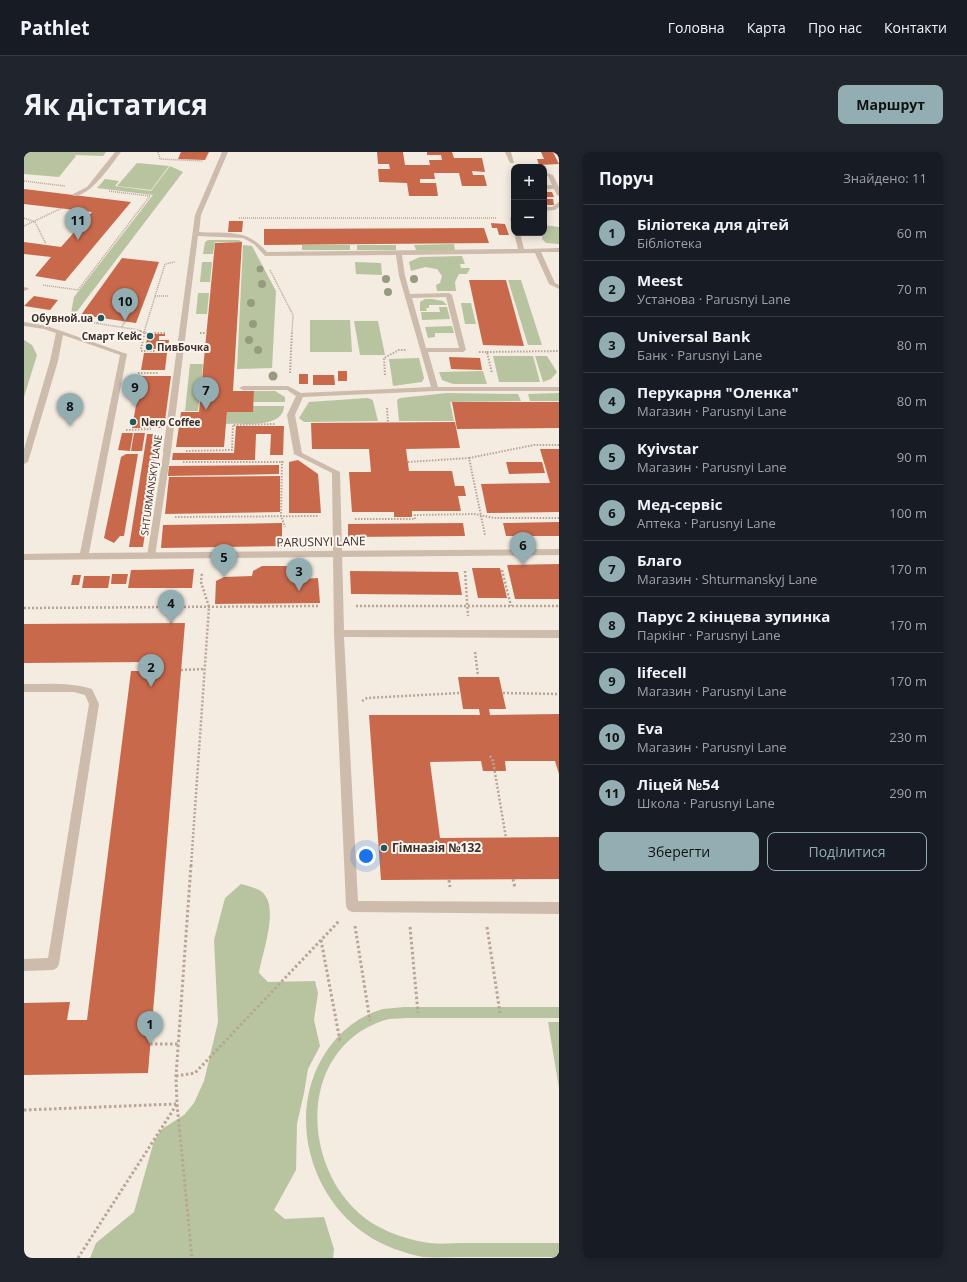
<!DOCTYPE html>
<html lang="uk">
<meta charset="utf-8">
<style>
:root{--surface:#171b24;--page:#20242c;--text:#f1f3f6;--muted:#9ea1a6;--line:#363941;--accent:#92aeb2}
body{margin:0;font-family:"Open Sans",sans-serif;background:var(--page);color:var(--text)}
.controls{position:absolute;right:12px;top:12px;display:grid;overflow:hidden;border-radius:8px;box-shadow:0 2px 10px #0003}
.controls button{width:36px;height:36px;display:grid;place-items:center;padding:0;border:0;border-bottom:1px solid var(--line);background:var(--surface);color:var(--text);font:20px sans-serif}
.you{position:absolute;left:342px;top:704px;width:14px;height:14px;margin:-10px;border:3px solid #fff;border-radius:50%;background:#1a73e8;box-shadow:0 0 0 6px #1a73e833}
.badge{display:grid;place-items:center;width:26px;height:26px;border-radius:50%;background:var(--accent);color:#111;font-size:13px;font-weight:700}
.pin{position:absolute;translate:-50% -33px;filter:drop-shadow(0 1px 2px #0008)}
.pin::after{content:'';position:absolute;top:21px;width:14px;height:12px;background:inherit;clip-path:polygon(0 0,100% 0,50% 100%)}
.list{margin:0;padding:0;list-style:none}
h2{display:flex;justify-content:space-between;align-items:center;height:52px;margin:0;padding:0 16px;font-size:17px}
h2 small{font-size:13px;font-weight:400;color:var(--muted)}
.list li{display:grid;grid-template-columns:26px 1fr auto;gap:12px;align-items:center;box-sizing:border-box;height:56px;padding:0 16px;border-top:1px solid var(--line)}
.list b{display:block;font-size:15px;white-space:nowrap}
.list p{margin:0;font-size:13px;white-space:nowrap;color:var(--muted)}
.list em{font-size:13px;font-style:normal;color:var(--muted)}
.actions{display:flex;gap:8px;padding:12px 16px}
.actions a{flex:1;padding:9px 0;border:1px solid var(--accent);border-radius:8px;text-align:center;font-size:14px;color:var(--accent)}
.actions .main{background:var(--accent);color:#111}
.map{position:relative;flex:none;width:535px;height:1106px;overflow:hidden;border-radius:8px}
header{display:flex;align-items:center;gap:24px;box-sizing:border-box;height:56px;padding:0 20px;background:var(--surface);border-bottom:1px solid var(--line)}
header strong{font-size:19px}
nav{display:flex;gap:22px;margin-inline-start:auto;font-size:14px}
.intro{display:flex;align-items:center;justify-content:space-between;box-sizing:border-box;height:96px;padding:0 24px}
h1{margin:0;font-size:28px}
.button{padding:10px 18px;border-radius:8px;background:var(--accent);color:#111;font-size:14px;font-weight:700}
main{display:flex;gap:24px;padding:0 24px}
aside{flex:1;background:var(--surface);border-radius:8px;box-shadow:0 2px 10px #0003}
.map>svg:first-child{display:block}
.green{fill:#b8c4a0}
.building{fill:#c8694b}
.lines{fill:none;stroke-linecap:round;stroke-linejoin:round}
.path-far3{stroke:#b9a596;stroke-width:1.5;stroke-dasharray:1 1;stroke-linecap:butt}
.path-far2{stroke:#b9a596;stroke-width:2;stroke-dasharray:1.5 1.5;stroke-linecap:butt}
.path-far1{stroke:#b9a596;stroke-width:2.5;stroke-dasharray:2 2;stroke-linecap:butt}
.path{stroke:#b9a596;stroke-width:3;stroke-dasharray:2.5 2.5;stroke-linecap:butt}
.service{fill:#cdbbac;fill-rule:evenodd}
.pedestrian{fill:#cdbbac;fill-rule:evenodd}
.tertiary{fill:#cdbbac;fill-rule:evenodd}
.tree{fill:#969b7f}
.poi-dot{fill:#1f5a5e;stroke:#fbf5ee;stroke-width:1.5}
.labels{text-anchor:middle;stroke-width:4;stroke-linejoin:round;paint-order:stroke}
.far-poi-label{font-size:10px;font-weight:bold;fill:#3b302b;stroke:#fbf5ee;text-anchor:end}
.far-street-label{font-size:10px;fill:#3b302b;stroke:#fbf5ee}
.street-label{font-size:12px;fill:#3b302b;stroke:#fbf5ee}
.poi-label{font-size:12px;font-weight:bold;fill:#3b302b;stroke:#fbf5ee;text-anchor:start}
</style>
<header>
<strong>Pathlet</strong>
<nav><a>Головна</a><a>Карта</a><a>Про нас</a><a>Контакти</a></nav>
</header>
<div class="intro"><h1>Як дістатися</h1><a class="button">Маршрут</a></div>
<main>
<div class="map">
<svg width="535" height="1106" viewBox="0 0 535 1106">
<rect width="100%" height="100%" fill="#f4ebe1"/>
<g class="green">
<path d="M0 0H82L79 4 51 3 52 4 35 25 0 22Z"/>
<path d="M113 11 145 14 127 38 93 34Z"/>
<path d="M146 14 159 20 51 162 47 161 50 145 129 43 73 36 81 27 95 29 91 34 127 39Z"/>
<path d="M520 73 535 75V92L522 91 518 87Z"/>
<path d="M184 88H215L218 90H191L189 102H179L181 90Z"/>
<path d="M430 92 431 98H392L390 93Z"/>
<path d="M219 93 228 94 252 139 248 216 213 217Z"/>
<rect x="278" y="93" width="48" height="5"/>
<rect x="333" y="93" width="39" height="5"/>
<path d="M438 104 441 112H436L437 116H446L443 122H435L431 130 432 139H413L412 133 416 131 418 124 413 117 401 115 387 119 385 110 396 105Z"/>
<path d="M178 110H188L186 130H176Z"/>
<path d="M331 110 357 111 358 123 332 122Z"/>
<path d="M484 128H497L518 193H504Z"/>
<path d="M174 141H185L183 162H172Z"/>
<path d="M408 147 419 149 423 153H405V156H402L403 159H396V150L401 147Z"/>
<path d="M437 151H447L452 172H441Z"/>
<path d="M415 155H423L426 167 398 168 397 160H416Z"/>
<path d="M286 168H326L328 200H286Z"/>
<path d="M330 169H354L361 203H336Z"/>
<path d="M428 174 430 181H411V185L404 186 401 175Z"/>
<path d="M0 188 8 193 13 203 0 245Z"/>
<path d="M469 204H509L516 230H475Z"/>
<path d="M511 204H523L533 220 527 227 519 230Z"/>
<path d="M395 206 400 226 398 230 369 234 365 207Z"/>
<path d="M166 212H179L174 259H161Z"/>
<path d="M459 219 463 232H429L418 228 415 220Z"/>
<path d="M230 239H251L261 245V250H229Z"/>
<path d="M423 241 494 242 497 249 426 250 430 269H375L373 248 376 246Z"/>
<path d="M535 241V249H506L504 242Z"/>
<path d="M343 246 347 247 349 249 354 269 280 270 275 266 285 250Z"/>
<path d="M229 254H260C259 277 219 271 202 272L203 260Z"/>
<path d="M217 732C223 734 233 736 238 740 256 755 238 801 235 821L244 830 291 829 294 841 290 868 296 894 284 917 280 941 273 972 272 1018 250 1058 261 1067 300 1065 310 1097 309 1106H66L72 1091 110 1060 130 989 138 977 160 963 170 951 180 929 194 870 190 788 201 746Z"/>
<path d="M380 855H535V866H382C375 867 367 866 361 868 270 897 276 1024 348 1071 362 1080 382 1087 399 1090 412 1093 428 1091 441 1091 472 1091 504 1091 535 1091V1105C504 1105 472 1105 441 1105 428 1105 412 1106 399 1105 382 1102 357 1093 343 1083 283 1043 262 956 304 897 317 878 337 863 359 857 366 856 374 856 380 855Z"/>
<path d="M524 870H535V936Z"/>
</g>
<g class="building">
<path d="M157 0H185L181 8 154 7Z"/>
<path d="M353 0H379L381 13H406L405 8H418L417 3H403V0H428L430 6H458L461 20 448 19 449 23H460L463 34H438L435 21H410L411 27H396V31H412L414 44H385L383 31 355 30 354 17H366L365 12H354Z"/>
<path d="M517 0H529L535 12 515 13 513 7H520Z"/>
<path d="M0 37 107 50 41 129 11 124 27 105 0 102V90L37 95 68 60 0 52Z"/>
<path d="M521 40H528L530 45H523Z"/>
<path d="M521 47H529L530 53H522Z"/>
<path d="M205 69H219L218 80H204Z"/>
<path d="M467 71 481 72 485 83H475L473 76H468Z"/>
<path d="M460 76 465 91 240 93V77Z"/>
<path d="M218 90 209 239H230L229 260H203L200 295H152L157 260H175L191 91Z"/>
<path d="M98 106 135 110 112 171 57 163Z"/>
<path d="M445 128H482L500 194 459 193Z"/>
<path d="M10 144 34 148 26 158 0 154Z"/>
<path d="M124 182H141V184H135V188H145L144 197H121Z"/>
<path d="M120 201H143L141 218H117Z"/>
<path d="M425 205 456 206 458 218 427 217Z"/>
<rect x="314" y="219" width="9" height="10"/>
<rect x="275" y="222" width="9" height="10"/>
<path d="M289 223H310L311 233H289Z"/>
<path d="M117 224H147L140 276H108Z"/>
<path d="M428 250H535V276L433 277Z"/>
<path d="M431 270 436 296 382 297 385 319H428L431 334H440L442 344H434L437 359H388V365H370V360H328L325 320H347L345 297H288L287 271Z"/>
<path d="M212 274H260L259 303H246L247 282H232L231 308H148L149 301H210Z"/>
<path d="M98 281H109L106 299 94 298Z"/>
<path d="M110 281H121L118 299H107Z"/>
<path d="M123 282H135L119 395H105Z"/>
<path d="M516 297H535V360L463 361 457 332 526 331Z"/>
<path d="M102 302H114L100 384H96L90 391 80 386 97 305Z"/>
<path d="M274 308 294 322 297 361H265V310Z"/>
<path d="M482 310H518L521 321 485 322Z"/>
<path d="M255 313V322L144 324 145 314Z"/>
<path d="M256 324V360L141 362 145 325Z"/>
<path d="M535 370V384H482L479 371Z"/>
<path d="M258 371V394L137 396 139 373Z"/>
<path d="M439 371 441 384 324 385V372Z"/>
<path d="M535 412V447H491L483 413Z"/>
<path d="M238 414H280V427L294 426 296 451 191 452 192 429 200 425 228 424 229 419Z"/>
<path d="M448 416H476L483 446H454Z"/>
<path d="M170 417 168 436H104L107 418Z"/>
<path d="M326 419 434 420 438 443 327 442Z"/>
<path d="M88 422H104L102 432H87Z"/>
<path d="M49 423H57L55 433H47Z"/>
<path d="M60 424H86L84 436H58Z"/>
<path d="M161 471 124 921 0 923V851L46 850 43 868H63L107 519H119L120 510 0 511V472Z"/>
<path d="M434 525H475L482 557H465L466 563 535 562V622L531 609H481L482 619H459L457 609 406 610 416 686 535 685V727L357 728 345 563H456L455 557H439Z"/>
</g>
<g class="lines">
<g class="path-far3">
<path d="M134 0 136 7 179 9"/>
<path d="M0 29 41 34"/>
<path d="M0 66 11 70 22 92"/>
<path d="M215 66H472"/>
<path d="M0 74 38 56"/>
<path d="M246 118 269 163 268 180"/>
<path d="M19 133 54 138 126 44 84 39"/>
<path d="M131 144H145"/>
<path d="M58 169 115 178 118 180"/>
<path d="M73 171 77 166"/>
<path d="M98 175 101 169"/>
<path d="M120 180 141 112 151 110"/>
</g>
<g class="path-far2">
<path d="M116 179 120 181H141"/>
<path d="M176 181H182"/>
<path d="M173 196H181"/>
<path d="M117 197 121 179"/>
<path d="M117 199H138"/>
<path d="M455 200H463L468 221"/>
<path d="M463 200 535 199"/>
<path d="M114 221H135"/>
<path d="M266 221 268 179"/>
<path d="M361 223 360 206 375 198H382"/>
<path d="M363 256 364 271"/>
<path d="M102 278 127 277"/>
<path d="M162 299 208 298 209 273 251 272"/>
<path d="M445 306 510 293H535"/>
<path d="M258 309 257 364 261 375"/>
<path d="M159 310H260"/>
<path d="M384 310 445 306 461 383"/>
<path d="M151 365 294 364"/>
<path d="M331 367H391V363L450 362 470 366H535"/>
</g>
<g class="path-far1">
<path d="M478 418 487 454"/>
<path d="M441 419 444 464"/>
<path d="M332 454H535"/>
<path d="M0 456 295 454"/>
<path d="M147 471 150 455"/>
<path d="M451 500 454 524"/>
<path d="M157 518 181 517"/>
<path d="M479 541 535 542"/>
<path d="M338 549 343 546 435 541"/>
<path d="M466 604 469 609 482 686"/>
<path d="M167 714 185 455 177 430 178 420"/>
</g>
<g class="path">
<path d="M167 713 152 924 153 952 168 1106"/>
<path d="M489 727 491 736"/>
<path d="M425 728 426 735"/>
<path d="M331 774 346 869"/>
<path d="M386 775 394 861"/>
<path d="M463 775 476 861"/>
<path d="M297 788 316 889"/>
<path d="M126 892H155"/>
<path d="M152 924 171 921 316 768"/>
<path d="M0 958 152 952"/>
<path d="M54 1106 153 952"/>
</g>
<g class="service">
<path d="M91 0H97C87 13 66 45 49 44V42L63 35Z"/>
<path d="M198 0H204L177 63 175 80C204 82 222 76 243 100L494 97 490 81H496L500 97 535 96V100H517L531 131 535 133V137L525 132 511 101 378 103 381 124 386 142 425 141 428 143 442 198 439 200H404L414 235H535V239H411L279 245 271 263 278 301 316 320 320 478H535V486L320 485 334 749 535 750V762L328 760 324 758 322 754 310 481 308 321 270 302 263 263 272 244 263 238H219L215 236 219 234H264L277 241 407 235 375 124 372 103 241 104 230 92 219 86 174 84 147 299 146 301H140L139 299 171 63ZM422 145 435 196H402L388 146Z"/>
<path d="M481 0H487L490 11H486Z"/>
<path d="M520 20 529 23 535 35V44L533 43 530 37H520V33H528L524 24H520Z"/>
<path d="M535 50V55L531 58 520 59V55H528Z"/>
<path d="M489 64 490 65V73L487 71 486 66Z"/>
<path d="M0 135 4 136 5 137 0 139Z"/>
<path d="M0 532C23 532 46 530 68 537L75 552 35 812 33 816 29 818 0 819V807L24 806 65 552 61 543 50 540H0Z"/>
</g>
<path class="pedestrian" d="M140 297H146L147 299 131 404 127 407 123 404Z"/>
<path class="tertiary" d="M0 170 23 174 103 202 65 401 535 397V403L0 408V402L56 401 96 203 39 183 34 209 4 310 0 312V297L26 209 32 181 20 177 0 174Z"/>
</g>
<g class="tree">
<circle cx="236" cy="117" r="3.5"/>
<circle cx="362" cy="127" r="4"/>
<circle cx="390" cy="127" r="4"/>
<circle cx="238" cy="132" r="4"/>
<circle cx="364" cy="140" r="4"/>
<circle cx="227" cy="151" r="4"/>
<circle cx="229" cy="172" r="4"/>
<circle cx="225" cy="188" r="4"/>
<circle cx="234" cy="198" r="4"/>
<circle cx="249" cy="224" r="4.5"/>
</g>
<g class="poi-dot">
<circle cx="77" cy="166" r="4"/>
<circle cx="126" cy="184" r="4"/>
<circle cx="125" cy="195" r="4"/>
<circle cx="109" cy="270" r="4"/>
<circle cx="360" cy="696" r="4"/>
</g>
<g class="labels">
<g class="far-poi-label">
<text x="69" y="170">Обувной.ua</text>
<text x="118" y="188">Смарт Кейс</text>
<text x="133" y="199" text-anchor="start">ПивБочка</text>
<text x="117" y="274" text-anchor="start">Nero Coffee</text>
</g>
<g class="far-street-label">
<text transform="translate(127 333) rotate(-82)" y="4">SHTURMANSKYJ LANE</text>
</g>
<g class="street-label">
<text transform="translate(297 390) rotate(-1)" y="4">PARUSNYI LANE</text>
</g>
<g class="poi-label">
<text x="368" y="700">Гімназія №132</text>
</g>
</g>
</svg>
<div class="controls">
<button>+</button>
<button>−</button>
</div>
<div class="you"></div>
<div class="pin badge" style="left:126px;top:892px">1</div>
<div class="pin badge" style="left:127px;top:535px">2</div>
<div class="pin badge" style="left:275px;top:439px">3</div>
<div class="pin badge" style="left:147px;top:471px">4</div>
<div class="pin badge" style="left:200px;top:425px">5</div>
<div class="pin badge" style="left:499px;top:413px">6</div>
<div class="pin badge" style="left:182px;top:258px">7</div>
<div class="pin badge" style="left:46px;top:274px">8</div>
<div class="pin badge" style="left:111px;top:255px">9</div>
<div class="pin badge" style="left:101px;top:169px">10</div>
<div class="pin badge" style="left:54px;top:88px">11</div>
</div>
<aside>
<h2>Поруч<small>Знайдено: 11</small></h2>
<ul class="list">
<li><span class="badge">1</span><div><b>Біліотека для дітей</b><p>Бібліотека</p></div><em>60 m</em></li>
<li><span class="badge">2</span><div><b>Meest</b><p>Установа · Parusnyi Lane</p></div><em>70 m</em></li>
<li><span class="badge">3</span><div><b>Universal Bank</b><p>Банк · Parusnyi Lane</p></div><em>80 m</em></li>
<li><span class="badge">4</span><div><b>Перукарня &quot;Оленка&quot;</b><p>Магазин · Parusnyi Lane</p></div><em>80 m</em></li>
<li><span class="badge">5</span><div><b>Kyivstar</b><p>Магазин · Parusnyi Lane</p></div><em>90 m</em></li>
<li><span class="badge">6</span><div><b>Мед-сервіс</b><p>Аптека · Parusnyi Lane</p></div><em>100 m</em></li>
<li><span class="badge">7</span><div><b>Благо</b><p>Магазин · Shturmanskyj Lane</p></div><em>170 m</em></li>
<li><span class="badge">8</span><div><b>Парус 2 кінцева зупинка</b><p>Паркінг · Parusnyi Lane</p></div><em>170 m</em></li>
<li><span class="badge">9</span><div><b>lifecell</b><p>Магазин · Parusnyi Lane</p></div><em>170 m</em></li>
<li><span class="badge">10</span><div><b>Eva</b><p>Магазин · Parusnyi Lane</p></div><em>230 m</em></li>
<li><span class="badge">11</span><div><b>Ліцей №54</b><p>Школа · Parusnyi Lane</p></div><em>290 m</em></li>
</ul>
<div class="actions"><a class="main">Зберегти</a><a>Поділитися</a></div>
</aside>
</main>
